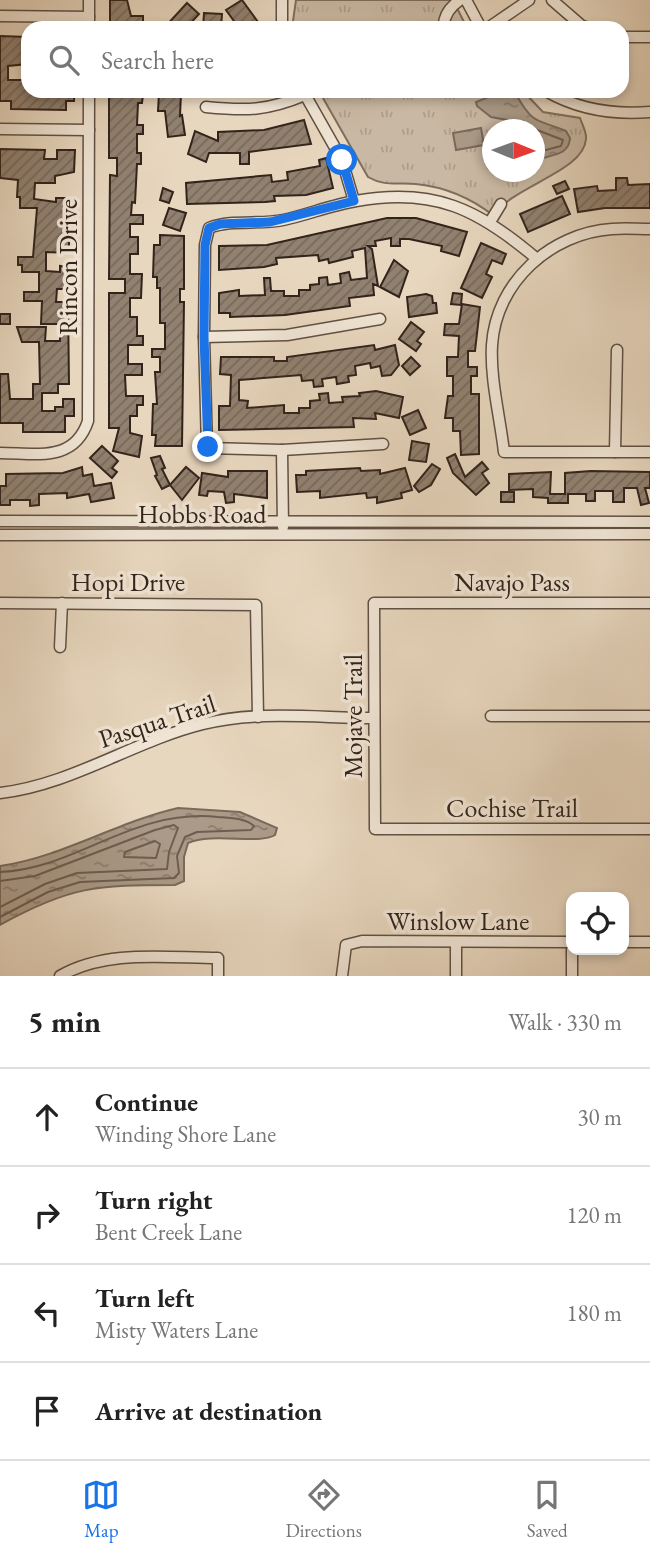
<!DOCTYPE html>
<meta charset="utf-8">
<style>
:root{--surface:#fff;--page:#f6f6f6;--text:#222;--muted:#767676;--line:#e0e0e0;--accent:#1a73e8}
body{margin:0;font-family:"EB Garamond",serif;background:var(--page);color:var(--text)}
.controls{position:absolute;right:21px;bottom:21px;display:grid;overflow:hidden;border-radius:14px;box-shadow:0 4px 10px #0003}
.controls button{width:63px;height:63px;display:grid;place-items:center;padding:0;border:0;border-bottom:2px solid var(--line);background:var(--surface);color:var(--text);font:35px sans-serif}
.compass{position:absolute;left:482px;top:119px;width:63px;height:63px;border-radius:50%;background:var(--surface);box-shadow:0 4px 10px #0003;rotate:91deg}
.stop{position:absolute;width:21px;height:21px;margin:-16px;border:5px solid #1a73e8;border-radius:50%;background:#fff}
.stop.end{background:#1a73e8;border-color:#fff;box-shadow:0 2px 7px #0008}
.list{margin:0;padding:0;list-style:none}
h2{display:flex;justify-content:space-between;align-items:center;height:91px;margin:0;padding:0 28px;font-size:30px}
h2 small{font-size:23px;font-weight:400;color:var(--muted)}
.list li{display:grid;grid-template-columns:46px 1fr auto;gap:21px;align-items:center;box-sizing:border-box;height:98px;padding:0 28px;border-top:2px solid var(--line)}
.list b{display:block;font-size:26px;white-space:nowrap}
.list p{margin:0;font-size:23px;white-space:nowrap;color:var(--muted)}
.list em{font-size:23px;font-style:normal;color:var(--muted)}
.icon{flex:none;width:38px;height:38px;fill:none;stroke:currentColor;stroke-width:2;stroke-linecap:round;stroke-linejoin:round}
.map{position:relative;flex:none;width:650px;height:976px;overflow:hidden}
.search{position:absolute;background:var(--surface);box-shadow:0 4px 10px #0003;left:21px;right:21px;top:21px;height:77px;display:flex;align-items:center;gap:18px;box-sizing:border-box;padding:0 24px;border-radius:21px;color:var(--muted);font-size:26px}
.sheet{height:483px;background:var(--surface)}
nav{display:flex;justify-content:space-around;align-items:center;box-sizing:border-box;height:98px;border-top:2px solid var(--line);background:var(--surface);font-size:19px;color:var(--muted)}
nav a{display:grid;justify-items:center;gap:4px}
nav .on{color:var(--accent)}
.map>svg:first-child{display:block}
.green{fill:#c9b8a3;stroke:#7e6e5f;stroke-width:2}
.park{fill:url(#park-tufts);stroke:#7e6e5f;stroke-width:2;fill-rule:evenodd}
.water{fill:url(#water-ripples);stroke:#7a6a5c;stroke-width:2}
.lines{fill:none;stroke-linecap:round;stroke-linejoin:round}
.shore{stroke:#6e5e51;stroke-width:2}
.building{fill:url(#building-hatch);stroke:#32231b;stroke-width:2}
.minor-casing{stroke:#605044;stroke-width:13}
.minor{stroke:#f0e5d5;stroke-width:10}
.route{stroke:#1a73e8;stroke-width:9}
.labels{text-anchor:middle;stroke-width:7;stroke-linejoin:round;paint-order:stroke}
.street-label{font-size:26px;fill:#32231b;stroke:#f0e5d5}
</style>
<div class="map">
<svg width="650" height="976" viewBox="0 0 650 976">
<defs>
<pattern id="park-tufts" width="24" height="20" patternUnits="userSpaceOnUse" patternTransform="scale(1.75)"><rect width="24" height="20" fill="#c9b8a3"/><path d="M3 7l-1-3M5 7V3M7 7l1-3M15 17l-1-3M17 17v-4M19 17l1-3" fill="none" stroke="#ad9e8c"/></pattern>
<pattern id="water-ripples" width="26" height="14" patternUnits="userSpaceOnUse" patternTransform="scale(1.75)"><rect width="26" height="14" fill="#aa9a87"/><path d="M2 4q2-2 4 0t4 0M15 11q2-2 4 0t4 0" fill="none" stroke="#8b7d6e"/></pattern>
<pattern id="building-hatch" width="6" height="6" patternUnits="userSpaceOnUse" patternTransform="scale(1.75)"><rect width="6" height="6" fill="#918170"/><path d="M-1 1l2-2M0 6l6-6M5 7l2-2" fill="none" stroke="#77695b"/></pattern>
</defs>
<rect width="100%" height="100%" fill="#e8d7bf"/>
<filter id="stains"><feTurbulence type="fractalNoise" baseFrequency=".00286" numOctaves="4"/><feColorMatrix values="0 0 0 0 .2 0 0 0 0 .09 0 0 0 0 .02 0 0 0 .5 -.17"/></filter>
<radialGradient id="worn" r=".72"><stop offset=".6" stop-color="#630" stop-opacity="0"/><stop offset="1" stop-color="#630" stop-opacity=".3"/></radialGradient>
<path class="green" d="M432 526H650V530L423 528Z"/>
<g class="park">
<path d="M296 0H453L467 28H292Z"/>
<path d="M319 91H523L543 112 580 118C582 124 587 133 586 139 584 172 511 186 494 216 471 198 446 187 416 184 398 182 385 187 368 177ZM492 130H534V172H492Z"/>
</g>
<g class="water">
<path d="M501 92 517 96C534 126 538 119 566 131L570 138C569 157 549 154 535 161L534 130 512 129 507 120 491 117 477 106 476 102Z"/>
<path d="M481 128 484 145 456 150 453 133Z"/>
<path d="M178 808 240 812 277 828 275 835C258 845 213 832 188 843L184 857V881L175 885C97 885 70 886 0 925V866C62 857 117 822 178 808Z"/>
</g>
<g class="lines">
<g class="shore">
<path d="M519 130V123L523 121 537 130 563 140 561 146 534 153"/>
<path d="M155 841 160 844 156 858 124 857 125 852Z"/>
<path d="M0 872C77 869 132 808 218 817 231 818 245 818 254 826L251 830 197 832 185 837 177 856 179 873 174 878 80 882 48 892 0 917"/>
<path d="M0 881 35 876 155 830 174 825 178 828 169 852 167 869 77 873 45 884 0 907"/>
</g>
</g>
<g class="building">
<path d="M110 0H127L131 16H143V25H138V28H110Z"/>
<path d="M242 0 258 22 251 28H239L226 10Z"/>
<path d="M187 3 199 14 186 28H164Z"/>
<path d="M204 13 222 14 221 28H203Z"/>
<path d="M0 36 28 37V64L8 66V80H28V91H74V101H66V110L11 109V101H0Z"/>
<path d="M109 91 143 95 142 103H138L137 125H143V134H137V153H141V164H137L135 203 132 202 131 215H143V224H130V237H138V254H130V274H142L141 298H130V317H137V336H143V345H128V364H142V375H125L126 396H143V405H137V416H130V433L142 436 139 457 113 451 119 428H109V293H125V279H109L110 175 117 176V158H109Z"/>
<path d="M159 93H181L180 116 182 115 185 135 168 137 165 111H158Z"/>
<path d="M304 120 311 144 249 152V164H240V153H209L206 162 188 154 195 131 218 141V132L264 130Z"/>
<path d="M0 149 45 150 44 159H57V150H75L74 172 55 176V183H35L34 199 56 202V198H69V253L46 252V271L60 272V266L68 267V289H57L56 302H68L69 384H58V393H42V411H55V407H63V399H74V416H65V432H23V423H0V374H8L10 399H33V384H40L39 342H22L17 327H46L45 341H60V324H41L42 301H24V292H39V272H22V265H18V257H33L37 208H20V197H17L18 180 0 178Z"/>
<path d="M326 158 333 188 306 195 274 196 275 201 265 202 187 204 186 183 271 175 272 182 288 180 287 172 320 166 319 160Z"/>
<path d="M616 178H627L628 185 650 184V208H605L578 212 574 189 597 186 598 191 616 190Z"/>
<path d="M565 181 569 189 557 194 553 186Z"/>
<path d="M163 188 173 192 169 203 160 200Z"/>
<path d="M562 196 570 214 528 232 520 214Z"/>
<path d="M169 208 186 213 180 231 163 225Z"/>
<path d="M387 218H416L467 232 459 256 441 251 442 246 409 239H400V246H391V238L375 241 376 246H368L372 249 378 286 373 284 374 295 349 298 350 306 285 315 230 317V313H219V293L239 290V296L265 295 264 278H270L271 291H284V296H299V290H310V285L319 284V278L327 277 328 285 341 283 340 274 349 272 351 280 367 278 365 248 352 251 353 257 329 263 328 259 319 261 318 255 276 258 277 264 264 267 219 270V246L267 245Z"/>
<path d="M160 235 184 236V289H180V302H184L182 446H155L156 435H152L153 404H157L155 372H160V357H152V349H165V323H160V288H157V277H153L154 245H160Z"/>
<path d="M481 243 506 254 502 264 492 260 486 274 492 277 482 298 461 288Z"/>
<path d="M394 260 408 271 399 297 380 287Z"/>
<path d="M453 293 462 294 461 305 451 304Z"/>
<path d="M426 294 432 296 433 303H436L437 313 409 317 407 297Z"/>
<path d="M462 304 480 307 475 351H468V367H477V376H471V394H479V454L461 455 460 431H453V418H445L448 396H453V376H447V357H458L459 336 444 335 445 324H459Z"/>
<rect x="0" y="314" width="10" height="10"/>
<path d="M411 322 424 332 417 341 421 344 416 351 399 339Z"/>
<path d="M374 345 375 350 395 345 399 365 391 375 382 376 380 366 371 368 370 363 355 366 356 375 348 376 349 382 337 384 336 377 322 379 323 386 314 387 313 380 302 381 301 375 239 380V400L248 401 247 408 284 405V413H299V408H310V401L320 400 319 394 328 393 329 403 343 402 342 397 360 396 359 393 376 391 403 397 399 418 375 413 376 419 353 418 354 427 219 430V406H230L231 375 220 374 221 357H274V361H287V357Z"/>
<path d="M411 357 420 366 410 375 402 366Z"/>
<path d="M418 410 426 428 410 435 402 417Z"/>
<path d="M412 441 429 444 426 462 409 460Z"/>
<path d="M102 446 118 461 112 468 117 472 112 478 90 458Z"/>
<path d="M455 454 465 477 482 462 488 469 482 473 489 483 476 495 453 473 447 458Z"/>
<path d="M160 456 165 468 162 469 170 485 186 467 199 478 182 500 170 485 162 489 155 476 157 475 151 458Z"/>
<path d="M432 464 440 469 431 485 419 492 414 486Z"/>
<path d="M82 467 83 476 92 474 94 486 111 483 114 498 91 502 89 494 67 498V493L39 494V505L30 506V500H10V505H0V486H6V474L63 473Z"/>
<path d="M360 468 361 471 380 470V474L405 468 412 490 401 493 402 498 377 503V497L367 498 366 493 320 498V491L297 492 296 475H306V471Z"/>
<path d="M228 471H267V498L234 494V502L226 503 224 492 208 491 207 496 199 495 202 473 228 477Z"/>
<path d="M591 471 650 472V488H645L649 503 641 505 637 488H624V502H613V491H595V501H586V494H568V503H548V498L533 497V489L509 490V474L551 472 550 494H565V473Z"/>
<rect x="501" y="492" width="13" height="10"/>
</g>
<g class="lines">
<g class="minor-casing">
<g id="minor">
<path d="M466 0 481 28"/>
<path d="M552 0 582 26 589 28"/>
<path d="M0 16 89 17"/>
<path d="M89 28V0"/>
<path d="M282 28V0"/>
<path d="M444 28C443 16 450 7 460 0"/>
<path d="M488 28 529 0"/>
<path d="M622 37H650"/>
<path d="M303 91 342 160 354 201"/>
<path d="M546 91C579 110 613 115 650 112"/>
<path d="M206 107C246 111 267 111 305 95"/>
<path d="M0 129 89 130"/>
<path d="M490 222 501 204"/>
<path d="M650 229C638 229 625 228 612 229 551 233 496 282 492 345 490 379 500 417 504 452H650"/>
<path d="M204 337 287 335 380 319"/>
<path d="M383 444 282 450 207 448 204 337 205 245 209 228C232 219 259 225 283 220 307 215 331 205 356 201 434 187 478 209 537 259"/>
<path d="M282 450 283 527"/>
<path d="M615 452 617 350"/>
<path d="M0 453C36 453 74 463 88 421L89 91"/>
<path d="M0 521 650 522"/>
<path d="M0 535 650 534"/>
<path d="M0 603 256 605 258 717"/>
<path d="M650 603H374L375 829H650"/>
<path d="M60 647 62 603"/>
<path d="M491 716H650"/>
<path d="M0 793C71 785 134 741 203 724 257 710 319 718 374 718"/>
<path d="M624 942H650"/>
<path d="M572 950V976"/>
<path d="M60 976C107 949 166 958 218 958V976"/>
<path d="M342 976 346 945 362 941 571 942"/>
<path d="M456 976V942"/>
</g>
</g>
<use href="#minor" class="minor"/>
</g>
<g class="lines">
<path class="route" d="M208 447 204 337 205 245 209 228 220 224 270 222 354 201 342 160"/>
</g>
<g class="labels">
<g class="street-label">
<text transform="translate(68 267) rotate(-90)" y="9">Rincon Drive</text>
<text x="202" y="523">Hobbs Road</text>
<text x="128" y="591">Hopi Drive</text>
<text x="512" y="591">Navajo Pass</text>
<text transform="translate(353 716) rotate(-90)" y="9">Mojave Trail</text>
<text transform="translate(157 721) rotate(-18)" y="9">Pasqua Trail</text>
<text x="512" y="817">Cochise Trail</text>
<text x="458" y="930">Winslow Lane</text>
</g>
</g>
<rect width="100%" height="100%" filter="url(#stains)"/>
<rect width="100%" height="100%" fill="url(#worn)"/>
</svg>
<div class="controls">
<button><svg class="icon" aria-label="locate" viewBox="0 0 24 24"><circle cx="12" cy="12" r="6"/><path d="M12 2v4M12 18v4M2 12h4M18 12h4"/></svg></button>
</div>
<svg class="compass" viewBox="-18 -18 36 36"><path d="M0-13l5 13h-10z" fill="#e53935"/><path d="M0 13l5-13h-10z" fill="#767676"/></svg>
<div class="stop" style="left:342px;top:160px"></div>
<div class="stop end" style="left:208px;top:447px"></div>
<div class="search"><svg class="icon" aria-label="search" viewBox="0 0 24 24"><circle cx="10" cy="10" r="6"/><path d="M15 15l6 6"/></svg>Search here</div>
</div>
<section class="sheet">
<h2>5 min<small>Walk · 330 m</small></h2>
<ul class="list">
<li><svg class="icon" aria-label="ahead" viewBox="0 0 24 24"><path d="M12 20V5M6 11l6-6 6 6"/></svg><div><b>Continue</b><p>Winding Shore Lane</p></div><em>30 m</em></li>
<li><svg class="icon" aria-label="right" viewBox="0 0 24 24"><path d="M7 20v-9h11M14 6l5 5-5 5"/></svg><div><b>Turn right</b><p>Bent Creek Lane</p></div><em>120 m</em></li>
<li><svg class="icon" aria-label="left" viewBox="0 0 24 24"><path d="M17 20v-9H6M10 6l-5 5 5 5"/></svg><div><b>Turn left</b><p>Misty Waters Lane</p></div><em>180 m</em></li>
<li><svg class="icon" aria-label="arrive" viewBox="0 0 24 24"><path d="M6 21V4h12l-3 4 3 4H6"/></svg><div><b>Arrive at destination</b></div></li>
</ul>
</section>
<nav>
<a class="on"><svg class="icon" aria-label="map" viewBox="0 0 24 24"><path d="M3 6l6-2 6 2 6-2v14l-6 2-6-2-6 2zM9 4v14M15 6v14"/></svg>Map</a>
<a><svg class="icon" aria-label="directions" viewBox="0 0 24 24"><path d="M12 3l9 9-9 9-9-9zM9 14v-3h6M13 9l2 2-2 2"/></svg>Directions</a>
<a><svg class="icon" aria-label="saved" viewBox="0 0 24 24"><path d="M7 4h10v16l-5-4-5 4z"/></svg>Saved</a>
</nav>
